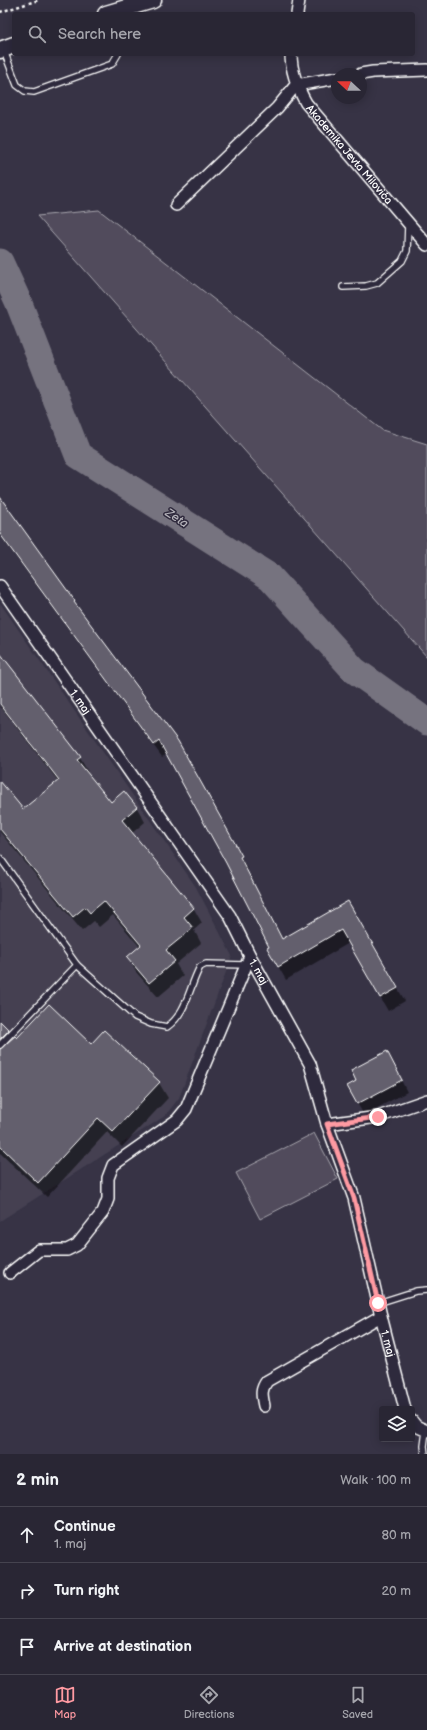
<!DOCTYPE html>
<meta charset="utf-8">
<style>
:root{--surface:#292634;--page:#312e3c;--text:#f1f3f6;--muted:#a5a5ac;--line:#45434f;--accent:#ff9aa2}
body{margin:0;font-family:"Balsamiq Sans",sans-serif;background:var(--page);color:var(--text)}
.controls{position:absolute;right:12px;bottom:12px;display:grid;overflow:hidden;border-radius:4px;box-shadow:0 2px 10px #0003}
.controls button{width:36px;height:36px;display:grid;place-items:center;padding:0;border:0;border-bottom:1px solid var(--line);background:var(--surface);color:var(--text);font:20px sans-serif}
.compass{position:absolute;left:331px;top:68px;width:36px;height:36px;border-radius:50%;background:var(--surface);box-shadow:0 2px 10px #0003;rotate:292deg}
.stop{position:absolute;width:12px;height:12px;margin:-9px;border:3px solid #ff9aa2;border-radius:50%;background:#fff}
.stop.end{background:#ff9aa2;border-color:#fff;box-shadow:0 1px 4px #0008}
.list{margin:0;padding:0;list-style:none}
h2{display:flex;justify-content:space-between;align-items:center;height:52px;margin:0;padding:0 16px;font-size:17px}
h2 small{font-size:13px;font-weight:400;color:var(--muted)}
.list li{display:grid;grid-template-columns:26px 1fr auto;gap:12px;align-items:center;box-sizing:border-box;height:56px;padding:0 16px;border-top:1px solid var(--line)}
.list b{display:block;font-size:15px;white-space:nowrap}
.list p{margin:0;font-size:13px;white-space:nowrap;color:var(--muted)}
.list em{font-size:13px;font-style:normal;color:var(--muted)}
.icon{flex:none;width:22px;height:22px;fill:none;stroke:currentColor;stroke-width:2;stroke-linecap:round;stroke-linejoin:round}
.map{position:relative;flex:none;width:427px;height:1454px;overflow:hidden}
.search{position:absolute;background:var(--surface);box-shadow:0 2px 10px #0003;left:12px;right:12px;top:12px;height:44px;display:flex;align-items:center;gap:10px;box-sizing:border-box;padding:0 14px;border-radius:4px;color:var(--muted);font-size:15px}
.sheet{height:220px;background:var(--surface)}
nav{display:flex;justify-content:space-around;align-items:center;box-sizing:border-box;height:56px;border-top:1px solid var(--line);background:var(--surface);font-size:11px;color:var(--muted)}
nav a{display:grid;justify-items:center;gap:2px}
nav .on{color:var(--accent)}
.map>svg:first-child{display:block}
.built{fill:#444051}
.green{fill:#514c5c;stroke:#a8a6ae}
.shadow{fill:#0007}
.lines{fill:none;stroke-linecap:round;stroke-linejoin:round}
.river{stroke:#76737f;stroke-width:27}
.building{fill:#635f6d;stroke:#fff}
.lane-casing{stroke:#fff;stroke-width:8}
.street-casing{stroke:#fff;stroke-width:14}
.secondary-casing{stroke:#fff;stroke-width:19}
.path{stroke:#fff;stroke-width:2.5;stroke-dasharray:3 3;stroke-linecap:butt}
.lane{stroke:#2f2a3d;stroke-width:5.5}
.street{stroke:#2f2a3d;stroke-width:11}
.secondary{stroke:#2f2a3d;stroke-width:16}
.route{stroke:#ff9aa2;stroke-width:5}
.labels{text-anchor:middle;stroke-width:3;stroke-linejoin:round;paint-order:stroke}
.street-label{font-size:11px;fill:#fff;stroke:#2f2a3d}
.water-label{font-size:12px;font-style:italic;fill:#b4b2b9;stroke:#2f2a3d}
</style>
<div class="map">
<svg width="427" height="1454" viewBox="0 0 427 1454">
<rect width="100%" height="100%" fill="#373345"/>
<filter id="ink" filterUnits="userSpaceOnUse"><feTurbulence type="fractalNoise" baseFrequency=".025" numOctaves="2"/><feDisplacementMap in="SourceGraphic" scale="8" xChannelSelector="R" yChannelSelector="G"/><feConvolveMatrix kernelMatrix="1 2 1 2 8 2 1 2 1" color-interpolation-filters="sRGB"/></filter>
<g filter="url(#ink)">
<path class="built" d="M0 603 196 887 232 956 179 1098 165 1116 0 1221Z"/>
<g class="green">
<path d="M99 210 382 430 427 444V657L37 216Z"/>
<path d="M314 1133 338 1179 260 1219 236 1173Z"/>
</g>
<g class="shadow">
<path d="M0 499 80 611 186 756 248 870 247 871 283 940 347 902 405 1001 388 1011 349 943 286 980 268 949 270 947 227 863 167 754 162 757 0 535Z"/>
<path d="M0 655 80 758 88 772 87 774 111 803 124 793 137 808 145 822 131 834 194 909 202 923 194 930 201 943 176 964 183 976 158 997 136 972 128 957 140 947 113 915 99 927 94 921 82 931 0 832V783L23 810 58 781 0 706Z"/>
<path d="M0 1023 8 1030 13 1039 91 1046 159 1083 168 1098 122 1147 107 1132 47 1197 0 1153Z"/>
<path d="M393 1064 407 1092 364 1115 357 1103Z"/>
</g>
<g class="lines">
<path class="river" d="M0 262 18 301 78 455 270 577 354 670 427 722"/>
</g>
<g class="building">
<path d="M0 497 75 601 74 602 178 741 242 856 240 857 282 939 348 901 398 988 380 998 341 930 278 967 267 948 269 947 226 863 159 741 154 745 0 534Z"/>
<path d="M0 653 81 757 77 760 111 802 124 791 137 807 122 820 194 908 184 917 193 928 166 950 175 961 149 983 127 957 141 945 104 901 90 913 85 907 73 917 0 829V781L23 809 59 780 0 704Z"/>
<path d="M49 1004 91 1044 104 1030 160 1082 113 1132 98 1118 38 1183 0 1146V1049L15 1036 17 1038Z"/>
<path d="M0 1021 9 1030 0 1039Z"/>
<path d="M387 1051 402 1080 357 1104 347 1086 356 1081 351 1070Z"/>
</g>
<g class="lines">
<g class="lane-casing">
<g id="lane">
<path d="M4 51 17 85 25 91 34 92 112 64 118 54"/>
<path d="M343 287 366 286 377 283 402 261 407 251 408 225"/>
<path d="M0 858 77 965 0 1045"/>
<path d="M77 965 135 1017 151 1024 167 1027C187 1013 189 987 200 967L206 964 246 965"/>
<path d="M378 1303 416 1291 427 1290"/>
<path d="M425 1454 424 1446 426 1431"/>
</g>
</g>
<g class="street-casing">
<g id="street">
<path d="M297 14 299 0"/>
<path id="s1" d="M291 54C291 72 297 87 306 103L427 245"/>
<path d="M361 74 373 72 427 70"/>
<path d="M176 205 277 108 296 85 337 78"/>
<path id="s2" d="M0 586 230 916 250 956 310 1064 327 1124 354 1198 381 1316 405 1409"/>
<path d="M327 1124 378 1117 427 1100"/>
<path d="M10 1273 39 1250H67L77 1245 103 1212 108 1199V1178L113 1165 177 1120 186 1109 250 956"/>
<path d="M264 1406C262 1396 260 1390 267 1381L381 1316"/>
<path d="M412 1421 416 1426 427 1431"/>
</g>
</g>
<g class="secondary-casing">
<g id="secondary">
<path d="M106 14 153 0"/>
<path d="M0 50 14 45"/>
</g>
</g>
<path class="path" d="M0 12 39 0"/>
<use href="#lane" class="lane"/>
<use href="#street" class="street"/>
<use href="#secondary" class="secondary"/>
</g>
</g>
<g class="lines" filter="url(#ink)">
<path class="route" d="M378 1117 327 1124 354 1198 378 1303"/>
</g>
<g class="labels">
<g class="street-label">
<text dy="4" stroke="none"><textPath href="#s1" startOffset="119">Akademika Jevta Milovića</textPath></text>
<text dy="4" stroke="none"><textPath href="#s2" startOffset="141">1. maj</textPath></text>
<text dy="4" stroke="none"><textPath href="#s2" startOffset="465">1. maj</textPath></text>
<text dy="4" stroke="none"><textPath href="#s2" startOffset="861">1. maj</textPath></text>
</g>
<g class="water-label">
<text transform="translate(177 518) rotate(33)" y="4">Zeta</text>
</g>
</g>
</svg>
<div class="controls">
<button><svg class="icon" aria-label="layers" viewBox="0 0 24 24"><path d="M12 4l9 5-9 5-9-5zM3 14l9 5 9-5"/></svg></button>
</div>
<svg class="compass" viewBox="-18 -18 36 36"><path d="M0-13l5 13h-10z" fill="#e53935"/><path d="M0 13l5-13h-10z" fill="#a5a5ac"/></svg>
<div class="stop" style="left:378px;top:1303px"></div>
<div class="stop end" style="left:378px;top:1117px"></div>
<div class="search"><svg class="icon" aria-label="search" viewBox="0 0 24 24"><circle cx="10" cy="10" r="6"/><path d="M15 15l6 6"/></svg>Search here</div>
</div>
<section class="sheet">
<h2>2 min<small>Walk · 100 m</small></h2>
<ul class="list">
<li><svg class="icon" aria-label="ahead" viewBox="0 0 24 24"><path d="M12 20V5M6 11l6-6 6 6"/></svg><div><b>Continue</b><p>1. maj</p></div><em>80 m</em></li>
<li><svg class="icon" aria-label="right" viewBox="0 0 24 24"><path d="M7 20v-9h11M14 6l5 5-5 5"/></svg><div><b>Turn right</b></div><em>20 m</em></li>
<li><svg class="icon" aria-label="arrive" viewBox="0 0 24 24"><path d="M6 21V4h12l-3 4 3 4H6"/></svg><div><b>Arrive at destination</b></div></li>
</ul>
</section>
<nav>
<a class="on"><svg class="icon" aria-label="map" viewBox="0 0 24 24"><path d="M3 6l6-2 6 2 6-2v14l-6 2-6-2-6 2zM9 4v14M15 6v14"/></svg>Map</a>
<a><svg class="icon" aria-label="directions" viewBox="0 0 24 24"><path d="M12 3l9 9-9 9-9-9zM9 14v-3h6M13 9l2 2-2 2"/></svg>Directions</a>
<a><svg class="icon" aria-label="saved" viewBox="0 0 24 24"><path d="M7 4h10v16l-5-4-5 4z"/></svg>Saved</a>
</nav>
